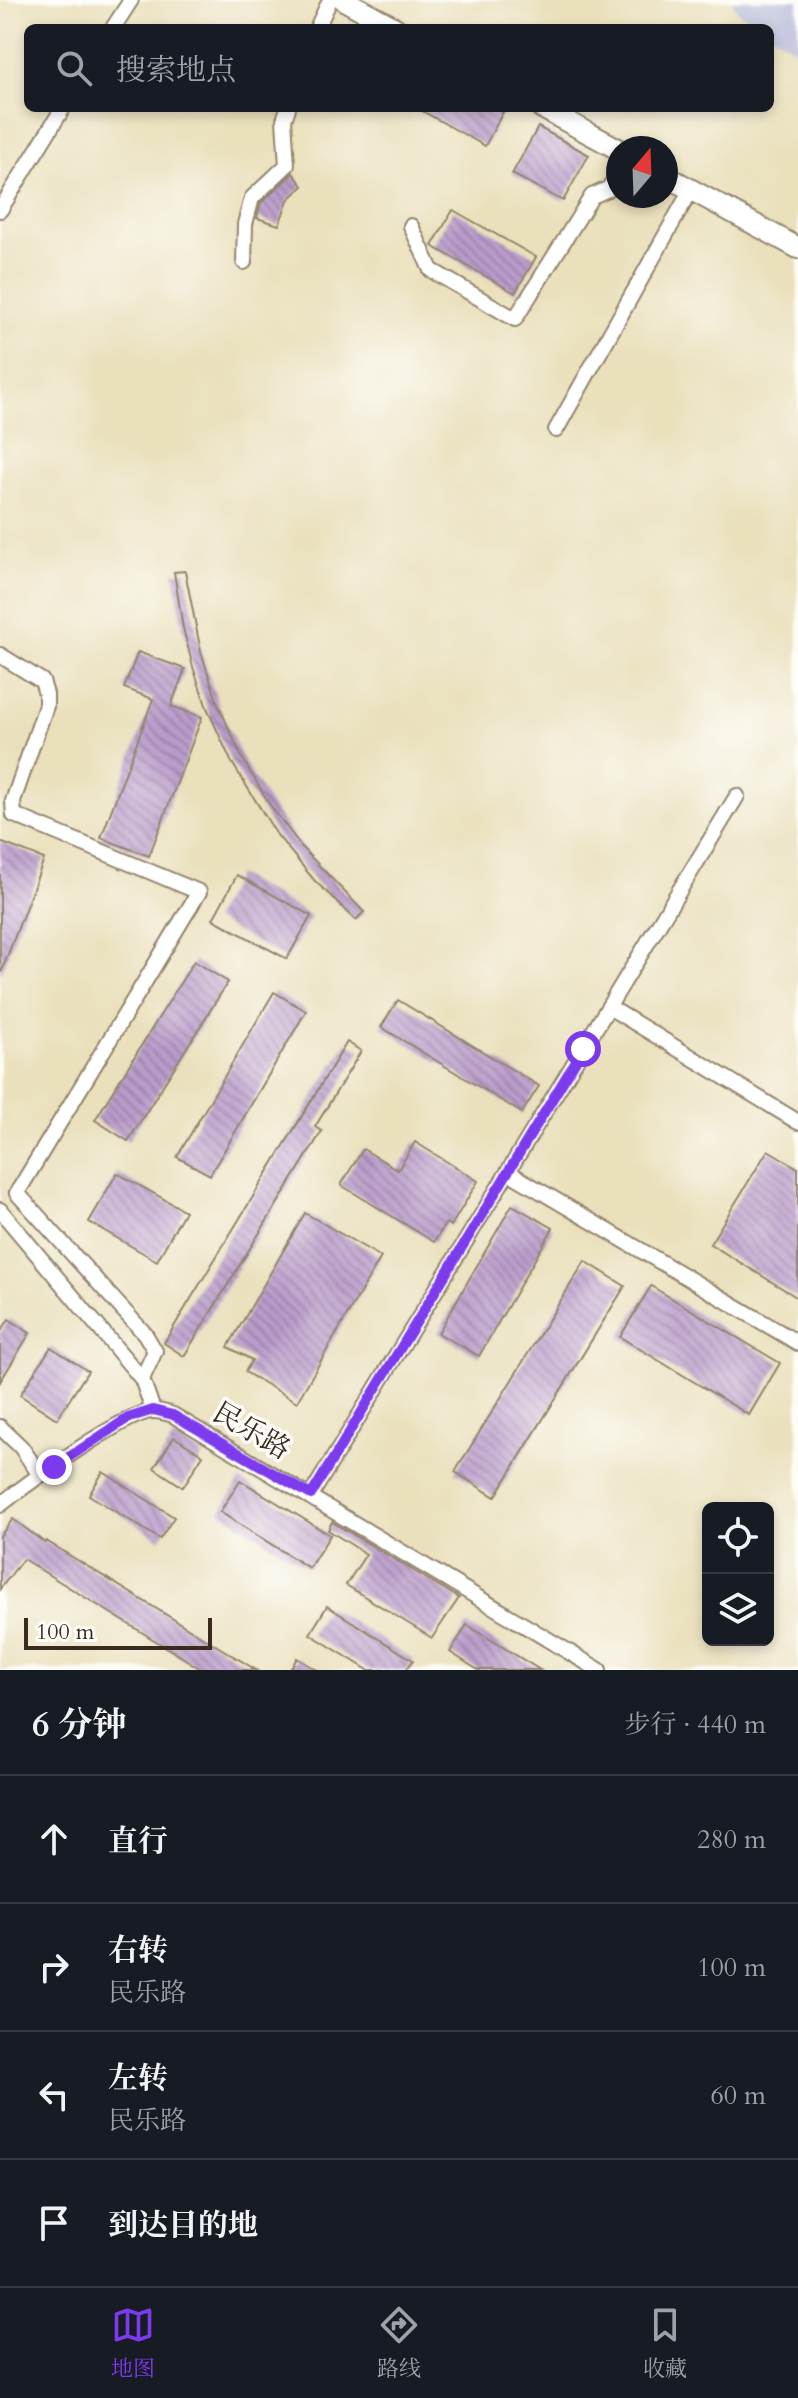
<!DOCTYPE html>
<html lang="zh">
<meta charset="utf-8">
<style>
:root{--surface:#171b24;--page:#20242c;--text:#f1f3f6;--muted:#9ea1a6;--line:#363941;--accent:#7c3aed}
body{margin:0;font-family:Cardo,"Noto Serif SC",serif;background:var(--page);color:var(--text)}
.controls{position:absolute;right:24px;bottom:24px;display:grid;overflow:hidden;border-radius:12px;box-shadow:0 4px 12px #0003}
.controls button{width:72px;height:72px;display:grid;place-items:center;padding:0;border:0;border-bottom:2px solid var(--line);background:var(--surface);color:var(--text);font:40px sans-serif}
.compass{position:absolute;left:606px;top:136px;width:72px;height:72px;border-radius:50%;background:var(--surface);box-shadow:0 4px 12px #0003;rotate:19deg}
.scale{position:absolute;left:24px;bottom:20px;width:188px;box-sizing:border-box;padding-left:8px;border:4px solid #3b2a1e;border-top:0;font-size:22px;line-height:28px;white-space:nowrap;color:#3b2a1e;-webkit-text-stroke:6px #fdfcf7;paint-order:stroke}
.stop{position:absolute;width:24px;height:24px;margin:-18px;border:6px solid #7c3aed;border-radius:50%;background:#fff}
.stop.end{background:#7c3aed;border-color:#fff;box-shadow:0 2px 8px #0008}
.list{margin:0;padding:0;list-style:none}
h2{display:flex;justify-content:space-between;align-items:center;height:104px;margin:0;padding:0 32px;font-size:34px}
h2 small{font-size:26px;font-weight:400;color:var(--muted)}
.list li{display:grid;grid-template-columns:52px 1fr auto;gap:24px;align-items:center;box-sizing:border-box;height:128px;padding:0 32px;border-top:2px solid var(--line)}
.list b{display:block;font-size:30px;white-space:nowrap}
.list p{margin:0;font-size:26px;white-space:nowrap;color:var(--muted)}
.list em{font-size:26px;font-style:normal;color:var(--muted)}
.icon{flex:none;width:44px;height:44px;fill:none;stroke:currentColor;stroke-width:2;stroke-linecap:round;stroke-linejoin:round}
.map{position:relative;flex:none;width:798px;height:1670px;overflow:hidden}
.search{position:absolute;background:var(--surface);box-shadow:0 4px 12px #0003;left:24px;right:24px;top:24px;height:88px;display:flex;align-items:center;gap:20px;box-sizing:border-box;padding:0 28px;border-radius:12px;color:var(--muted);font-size:30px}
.sheet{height:616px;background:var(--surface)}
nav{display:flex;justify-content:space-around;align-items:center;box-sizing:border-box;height:112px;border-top:2px solid var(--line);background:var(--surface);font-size:22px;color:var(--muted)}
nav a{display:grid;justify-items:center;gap:4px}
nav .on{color:var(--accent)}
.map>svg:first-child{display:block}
.railway{fill:#c1c2dd}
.building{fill:url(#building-back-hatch)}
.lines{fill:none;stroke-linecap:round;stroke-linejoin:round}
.minor-casing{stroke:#92856d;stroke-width:18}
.highway-casing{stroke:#92856d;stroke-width:24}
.minor{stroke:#fff;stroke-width:14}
.highway{stroke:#fff;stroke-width:20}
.route{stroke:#7c3aed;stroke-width:10}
.labels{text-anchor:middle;stroke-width:7;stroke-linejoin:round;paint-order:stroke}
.street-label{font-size:28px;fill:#3b2a1e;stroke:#fdfcf7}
</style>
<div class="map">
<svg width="798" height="1670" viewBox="0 0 798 1670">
<defs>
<pattern id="building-back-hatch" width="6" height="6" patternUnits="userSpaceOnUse" patternTransform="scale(2)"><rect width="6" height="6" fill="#ba9bcb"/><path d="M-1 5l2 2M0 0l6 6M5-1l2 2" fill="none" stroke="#987fa4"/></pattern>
</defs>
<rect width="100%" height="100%" fill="#fdfcf7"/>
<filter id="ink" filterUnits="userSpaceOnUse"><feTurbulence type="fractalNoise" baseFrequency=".0125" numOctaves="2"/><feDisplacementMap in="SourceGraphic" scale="16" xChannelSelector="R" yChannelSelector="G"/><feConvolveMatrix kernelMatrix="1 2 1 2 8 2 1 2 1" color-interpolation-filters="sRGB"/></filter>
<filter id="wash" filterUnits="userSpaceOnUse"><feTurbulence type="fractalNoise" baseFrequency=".006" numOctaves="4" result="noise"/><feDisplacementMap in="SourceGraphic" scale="32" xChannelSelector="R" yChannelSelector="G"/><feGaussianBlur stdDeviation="1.8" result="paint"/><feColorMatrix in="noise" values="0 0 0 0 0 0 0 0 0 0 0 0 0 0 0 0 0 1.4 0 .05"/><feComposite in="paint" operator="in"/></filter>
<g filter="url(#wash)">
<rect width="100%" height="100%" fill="#eae0bc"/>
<path class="railway" d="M731 0H798V52L770 33V28H763L738 12Z"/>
<g id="blocks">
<g class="building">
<path d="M417 108H505L485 146Z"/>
<path d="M538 127 589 155 563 201 512 174Z"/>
<path d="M293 173 303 186 288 200 279 225 257 218 261 203Z"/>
<path d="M453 210 536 257 515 293 432 246Z"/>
<path d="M185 571 201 652 218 704 241 756 270 805 304 850 364 912 356 920 314 880 277 835 231 761 207 708 193 667 183 628 174 572Z"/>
<path d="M138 652 185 669 171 706 202 717 149 856 101 838 153 699 124 688Z"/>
<path d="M0 842 44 859 1 973H0Z"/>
<path d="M237 875 311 916 287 959 213 919Z"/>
<path d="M194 961 228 982 128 1141 95 1120Z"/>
<path d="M274 992 306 1011 210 1175 177 1157Z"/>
<path d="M398 1000 539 1086 522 1113 381 1027Z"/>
<path d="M347 1042 361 1051 315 1127 322 1131 184 1356 164 1343Z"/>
<path d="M415 1142 478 1181 451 1226 446 1223 434 1242 341 1185 363 1149 398 1170Z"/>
<path d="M768 1150 798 1168V1298L710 1244Z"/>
<path d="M117 1173 185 1211 157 1261 89 1222Z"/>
<path d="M512 1205 553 1228 479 1356 438 1333Z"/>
<path d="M305 1213 381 1257 297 1402 245 1372 252 1360 228 1347Z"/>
<path d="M585 1261 625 1286 495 1497 455 1472Z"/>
<path d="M651 1286 780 1363 749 1415 620 1337Z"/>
<path d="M9 1319 30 1333 0 1382V1333Z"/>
<path d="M51 1347 88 1371 57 1419 20 1395Z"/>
<path d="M174 1437 203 1455 183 1487 154 1468Z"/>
<path d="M103 1472 174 1517 160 1539 89 1495Z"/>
<path d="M240 1480 330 1535 309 1568 220 1512Z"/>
<path d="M13 1519 45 1543 46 1541 256 1670H203L23 1559 0 1589V1536Z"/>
<path d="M332 1522 459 1598 432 1638 346 1585 366 1554 328 1530Z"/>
<path d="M327 1606 413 1660 406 1670H368L310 1634Z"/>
<path d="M467 1625 540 1670H478L450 1652Z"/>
<path d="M297 1658 317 1670H290Z"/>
</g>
</g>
</g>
<g filter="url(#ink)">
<use href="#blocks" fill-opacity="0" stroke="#92856d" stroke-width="2"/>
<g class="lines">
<g class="minor-casing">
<g id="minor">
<path d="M113 28 131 0"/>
<path d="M317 28 330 0"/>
<path d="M0 210 63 108"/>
<path d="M411 226 431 270 515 319 592 196 608 189 618 175"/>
<path d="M244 262 245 224 252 198 287 165 284 120 288 108"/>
<path d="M556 430 691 190"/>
<path d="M0 655 42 681 46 694V706L13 801 14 815 199 892 17 1193 145 1334 155 1351 142 1379"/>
<path d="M609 1007 798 1122"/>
<path d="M508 1172 798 1343"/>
<path d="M0 1210 142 1379 153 1410"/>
<path d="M0 1427 21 1447 40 1475"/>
<path d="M311 1495 737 796"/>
<path d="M0 1505C24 1486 128 1410 154 1411 160 1411 167 1413 173 1415L599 1670"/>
</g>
</g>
<g class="highway-casing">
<g id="highway">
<path d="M344 0 395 28"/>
<path d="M542 108 618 149"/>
<path d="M666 176 798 248"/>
</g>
</g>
<use href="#minor" class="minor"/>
<use href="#highway" class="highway"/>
</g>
</g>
<g class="lines" filter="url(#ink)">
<path class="route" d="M54 1467 128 1418 153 1410 173 1415 311 1495 583 1049"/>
</g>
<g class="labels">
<g class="street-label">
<text transform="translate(252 1430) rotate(30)" y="10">民乐路</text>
</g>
</g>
</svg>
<div class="controls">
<button><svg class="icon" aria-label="locate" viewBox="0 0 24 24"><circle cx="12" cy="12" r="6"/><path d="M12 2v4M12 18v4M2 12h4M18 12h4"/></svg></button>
<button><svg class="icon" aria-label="layers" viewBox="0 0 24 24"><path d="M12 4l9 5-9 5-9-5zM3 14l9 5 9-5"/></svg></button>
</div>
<svg class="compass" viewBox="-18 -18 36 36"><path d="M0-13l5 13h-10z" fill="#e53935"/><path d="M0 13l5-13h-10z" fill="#9ea1a6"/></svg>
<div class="scale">100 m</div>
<div class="stop" style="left:583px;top:1049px"></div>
<div class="stop end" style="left:54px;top:1467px"></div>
<div class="search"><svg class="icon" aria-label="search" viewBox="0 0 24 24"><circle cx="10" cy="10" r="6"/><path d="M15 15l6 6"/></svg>搜索地点</div>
</div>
<section class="sheet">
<h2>6 分钟<small>步行 · 440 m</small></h2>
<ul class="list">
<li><svg class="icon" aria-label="ahead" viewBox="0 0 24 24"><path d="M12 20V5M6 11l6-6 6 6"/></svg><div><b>直行</b></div><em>280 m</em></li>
<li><svg class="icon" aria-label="right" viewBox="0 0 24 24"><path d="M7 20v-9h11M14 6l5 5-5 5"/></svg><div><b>右转</b><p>民乐路</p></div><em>100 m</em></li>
<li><svg class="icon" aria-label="left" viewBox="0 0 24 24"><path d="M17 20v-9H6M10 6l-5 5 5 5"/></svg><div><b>左转</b><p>民乐路</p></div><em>60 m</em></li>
<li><svg class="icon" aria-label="arrive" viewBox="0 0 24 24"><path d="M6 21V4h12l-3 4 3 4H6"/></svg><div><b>到达目的地</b></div></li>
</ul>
</section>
<nav>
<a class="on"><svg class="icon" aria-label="map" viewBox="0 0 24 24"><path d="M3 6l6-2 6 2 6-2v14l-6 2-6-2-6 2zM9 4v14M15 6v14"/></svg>地图</a>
<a><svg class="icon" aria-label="directions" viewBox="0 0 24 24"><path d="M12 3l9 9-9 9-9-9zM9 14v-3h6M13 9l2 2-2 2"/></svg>路线</a>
<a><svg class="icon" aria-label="saved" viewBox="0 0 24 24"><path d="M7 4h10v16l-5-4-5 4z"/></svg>收藏</a>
</nav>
